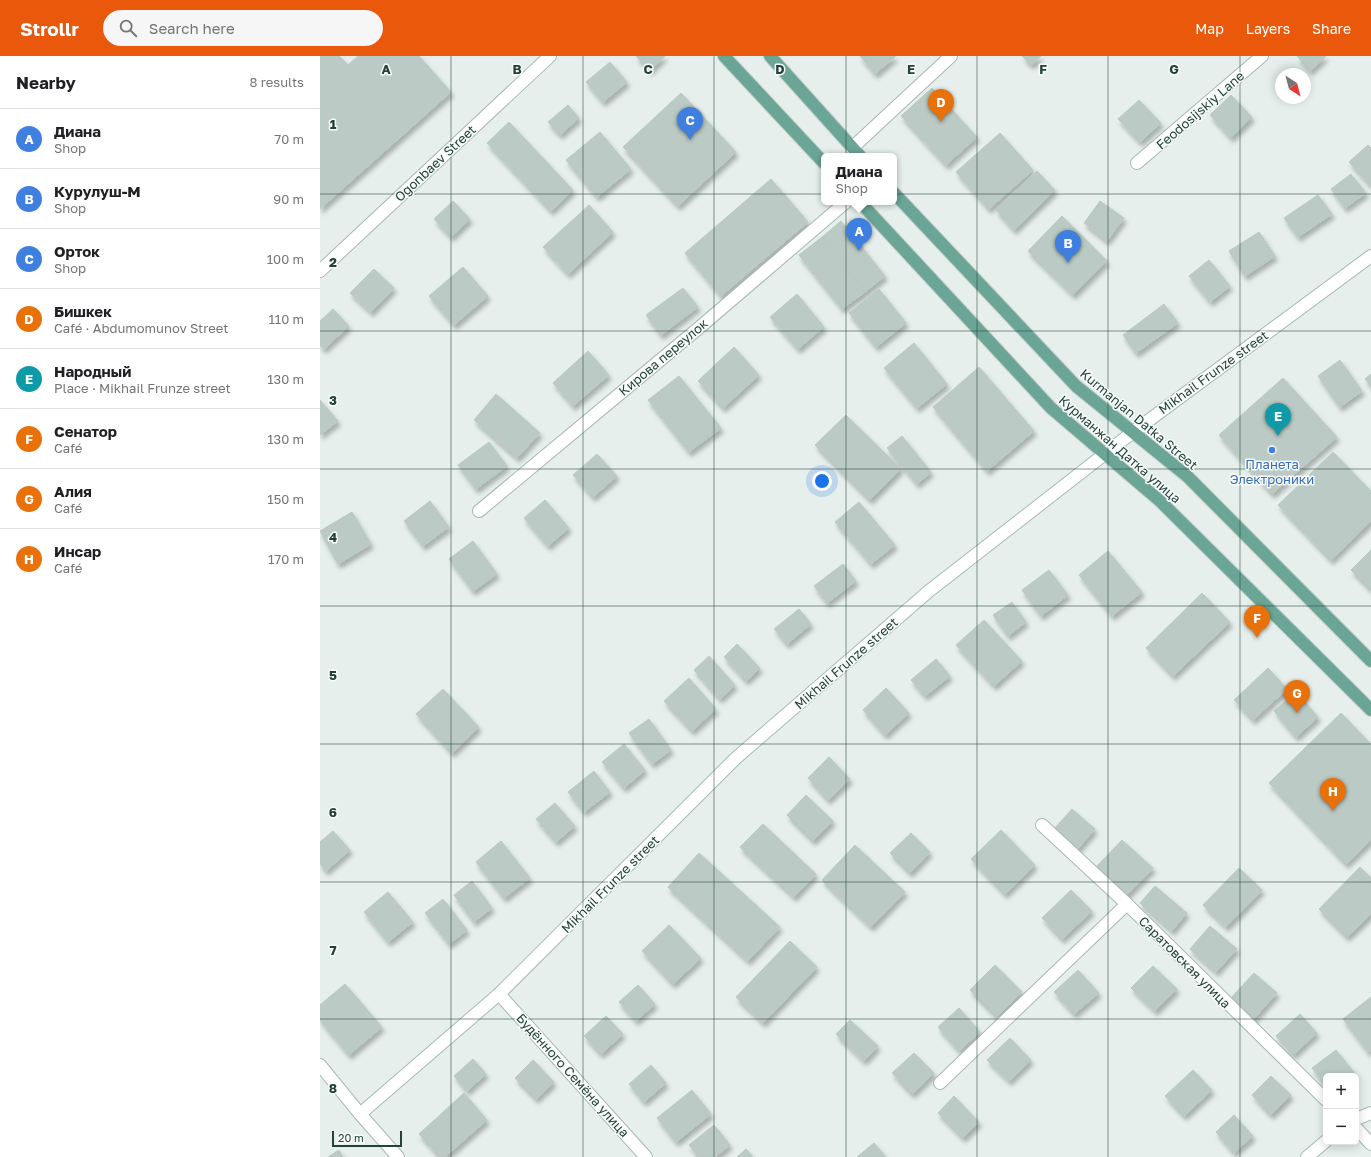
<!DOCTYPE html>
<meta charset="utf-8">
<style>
:root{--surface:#fff;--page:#f6f6f6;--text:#202124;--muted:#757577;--line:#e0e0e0;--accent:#ea580c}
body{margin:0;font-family:"Golos Text",sans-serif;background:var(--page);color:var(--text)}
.controls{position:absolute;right:12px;bottom:12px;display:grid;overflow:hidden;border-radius:6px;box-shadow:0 2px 10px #0003}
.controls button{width:36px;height:36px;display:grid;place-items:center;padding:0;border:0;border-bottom:1px solid var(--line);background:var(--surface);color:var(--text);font:20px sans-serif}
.compass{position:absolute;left:955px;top:12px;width:36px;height:36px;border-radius:50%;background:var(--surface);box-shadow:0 2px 10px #0003;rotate:144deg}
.scale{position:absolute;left:12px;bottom:10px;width:70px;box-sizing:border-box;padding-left:4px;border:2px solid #24423a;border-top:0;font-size:11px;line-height:14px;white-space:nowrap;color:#24423a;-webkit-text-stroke:3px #f7fbf9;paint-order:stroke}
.you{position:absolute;left:502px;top:425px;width:14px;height:14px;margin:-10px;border:3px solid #fff;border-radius:50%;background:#1a73e8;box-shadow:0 0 0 6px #1a73e833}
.badge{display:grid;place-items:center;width:26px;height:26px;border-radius:50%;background:var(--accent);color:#fff;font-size:13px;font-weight:700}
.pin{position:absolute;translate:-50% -33px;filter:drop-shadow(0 1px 2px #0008)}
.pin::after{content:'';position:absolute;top:21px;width:14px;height:12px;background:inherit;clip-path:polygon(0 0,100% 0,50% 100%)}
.popup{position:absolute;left:501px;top:97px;width:76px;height:52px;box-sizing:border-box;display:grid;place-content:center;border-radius:6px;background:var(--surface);filter:drop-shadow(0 1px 3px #0005);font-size:13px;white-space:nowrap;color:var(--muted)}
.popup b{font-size:15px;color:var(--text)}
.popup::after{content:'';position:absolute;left:50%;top:100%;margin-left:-8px;border:8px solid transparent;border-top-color:var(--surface)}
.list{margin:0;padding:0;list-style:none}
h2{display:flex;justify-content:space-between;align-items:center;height:52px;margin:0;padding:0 16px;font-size:17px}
h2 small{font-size:13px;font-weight:400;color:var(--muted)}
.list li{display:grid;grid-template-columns:26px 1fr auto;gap:12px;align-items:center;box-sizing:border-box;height:60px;padding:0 16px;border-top:1px solid var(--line)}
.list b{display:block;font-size:15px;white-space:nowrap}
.list p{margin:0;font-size:13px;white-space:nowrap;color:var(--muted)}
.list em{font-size:13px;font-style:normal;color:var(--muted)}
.icon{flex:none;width:22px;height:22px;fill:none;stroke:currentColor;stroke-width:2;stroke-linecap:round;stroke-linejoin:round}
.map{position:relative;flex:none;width:1051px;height:1101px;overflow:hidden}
header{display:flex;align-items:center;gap:24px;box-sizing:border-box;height:56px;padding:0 20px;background:var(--accent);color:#fff}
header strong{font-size:19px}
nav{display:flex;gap:22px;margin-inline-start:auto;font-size:14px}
.search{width:280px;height:36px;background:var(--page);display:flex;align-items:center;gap:10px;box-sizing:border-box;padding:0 14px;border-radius:22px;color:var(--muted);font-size:15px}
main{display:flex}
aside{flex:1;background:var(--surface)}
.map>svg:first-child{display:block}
.building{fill:#bbcac4;stroke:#b8c9c2;filter:url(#shadow)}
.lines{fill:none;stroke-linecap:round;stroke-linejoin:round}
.street-casing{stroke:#a8b8b2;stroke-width:14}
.secondary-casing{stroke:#a4bbb3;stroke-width:14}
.primary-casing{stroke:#c2cac8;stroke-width:14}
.street{stroke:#fff;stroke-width:12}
.secondary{stroke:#fff;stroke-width:12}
.primary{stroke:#6aa596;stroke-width:12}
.grid{fill:none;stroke:#24423a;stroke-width:1;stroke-opacity:0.55}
.shop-dot{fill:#3f7fe0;stroke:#f7fbf9;stroke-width:1.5}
.labels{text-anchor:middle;stroke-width:3;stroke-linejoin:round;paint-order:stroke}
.street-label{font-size:13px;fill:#24423a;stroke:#f7fbf9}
.shop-label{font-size:13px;fill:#366cbe;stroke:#f7fbf9}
.grid-label{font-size:13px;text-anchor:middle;font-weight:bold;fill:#24423a;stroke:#f7fbf9;stroke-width:3;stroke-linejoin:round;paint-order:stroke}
</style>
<header>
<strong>Strollr</strong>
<div class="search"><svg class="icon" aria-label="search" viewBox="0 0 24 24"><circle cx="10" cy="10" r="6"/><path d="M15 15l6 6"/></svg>Search here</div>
<nav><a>Map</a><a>Layers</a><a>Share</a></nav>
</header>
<main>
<aside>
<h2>Nearby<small>8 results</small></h2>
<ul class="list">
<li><span class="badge" style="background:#3f7fe0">A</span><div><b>Диана</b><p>Shop</p></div><em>70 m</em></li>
<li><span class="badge" style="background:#3f7fe0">B</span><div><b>Курулуш-М</b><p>Shop</p></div><em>90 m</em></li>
<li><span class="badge" style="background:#3f7fe0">C</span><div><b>Орток</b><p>Shop</p></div><em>100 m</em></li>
<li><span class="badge" style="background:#e8710a">D</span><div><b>Бишкек</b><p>Café · Abdumomunov Street</p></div><em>110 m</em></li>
<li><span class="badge" style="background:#0f9aa8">E</span><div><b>Народный</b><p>Place · Mikhail Frunze street</p></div><em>130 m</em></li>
<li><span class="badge" style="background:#e8710a">F</span><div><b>Сенатор</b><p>Café</p></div><em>130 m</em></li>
<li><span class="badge" style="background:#e8710a">G</span><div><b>Алия</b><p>Café</p></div><em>150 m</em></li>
<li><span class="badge" style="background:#e8710a">H</span><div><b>Инсар</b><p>Café</p></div><em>170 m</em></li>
</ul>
</aside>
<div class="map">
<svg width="1051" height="1101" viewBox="0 0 1051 1101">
<defs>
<filter id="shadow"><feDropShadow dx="2.5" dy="4.5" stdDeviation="2" flood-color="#0004"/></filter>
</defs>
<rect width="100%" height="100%" fill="#e6efeb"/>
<g class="building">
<path d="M0 0H19L28 9 38 0H99L131 36 0 153Z"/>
<path d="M316 0H345L329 15Z"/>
<path d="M540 0H575V1L555 18Z"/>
<path d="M702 0H721L711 9Z"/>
<path d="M977 0H1006L990 15Z"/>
<path d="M290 6 307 26 283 46 266 26Z"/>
<path d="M612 32 657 81 626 109 581 60Z"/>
<path d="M361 37 416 96 358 150 303 91Z"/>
<path d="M911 39 932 61 911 82 890 59Z"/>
<path d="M819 44 841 67 820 86 798 63Z"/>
<path d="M248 49 259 62 240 79 228 66Z"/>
<path d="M189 66 253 134 231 155 167 87Z"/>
<path d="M280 76 311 113 277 141 246 104Z"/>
<path d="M680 77 713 114 669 153 636 116Z"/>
<path d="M1048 89 1051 92V130L1029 106Z"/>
<path d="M717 115 735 134 694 174 676 154Z"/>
<path d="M1031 118 1046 137 1025 152 1011 133Z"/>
<path d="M451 123 488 166 401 240 365 197Z"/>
<path d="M998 139 1012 158 978 181 964 162Z"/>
<path d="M133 145 150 163 131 181 114 163Z"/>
<path d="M780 145 804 162 787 185 764 167Z"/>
<path d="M269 149 293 176 248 218 223 191Z"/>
<path d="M742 160 787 205 753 239 708 195Z"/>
<path d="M521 165 565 220 545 236 502 181Z"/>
<path d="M939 176 955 200 925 220 909 195Z"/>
<path d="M502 181 545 236 522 253 479 199Z"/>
<path d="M889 204 910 230 890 246 869 220Z"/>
<path d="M143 211 168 240 134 269 109 240Z"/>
<path d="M54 213 74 232 51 256 30 237Z"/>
<path d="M363 232 378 251 341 279 326 259Z"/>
<path d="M559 233 586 267 556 291 529 257Z"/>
<path d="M477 238 504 271 478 293 450 261Z"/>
<path d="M844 248 858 267 816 297 803 279Z"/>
<path d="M13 253 29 270 4 293 0 289V265Z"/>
<path d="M594 287 627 328 597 352 564 312Z"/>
<path d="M414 291 439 319 403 352 378 325Z"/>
<path d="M268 295 289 319 253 350 233 327Z"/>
<path d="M1020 304 1042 335 1020 351 998 320Z"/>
<path d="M659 311 714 375 667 415 613 351Z"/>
<path d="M1051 318V330L1045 323Z"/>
<path d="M359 320 401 372 369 396 328 344Z"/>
<path d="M963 322 1017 381 952 438 899 379Z"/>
<path d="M176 338 220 377 197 402 154 364Z"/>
<path d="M0 344 18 365 0 379Z"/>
<path d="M526 359 581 413 550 444 495 389Z"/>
<path d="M582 380 611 416 597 428 567 392Z"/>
<path d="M169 386 187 410 156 433 138 409Z"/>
<path d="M1013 396 1051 435V465L1011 504 958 449Z"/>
<path d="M277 398 297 420 273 441 253 419Z"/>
<path d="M225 444 249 472 228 490 204 462Z"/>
<path d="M110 445 129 471 103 490 84 465Z"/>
<path d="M539 446 575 489 551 508 515 466Z"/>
<path d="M32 456 51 488 18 508 0 475Z"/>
<path d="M153 485 177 518 153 535 129 503Z"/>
<path d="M1051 494V534L1031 514Z"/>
<path d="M788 495 822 536 792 560 759 519Z"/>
<path d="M523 508 536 525 507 547 494 530Z"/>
<path d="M729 514 748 539 721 560 702 534Z"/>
<path d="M882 537 910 566 853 620 826 592Z"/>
<path d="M692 546 706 566 688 580 673 559Z"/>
<path d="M479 553 491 568 467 588 454 573Z"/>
<path d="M664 564 702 605 674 630 636 589Z"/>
<path d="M417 588 440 612 426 625 404 601Z"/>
<path d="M389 600 415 629 400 643 374 614Z"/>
<path d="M616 603 630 620 605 640 591 624Z"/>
<path d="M948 612 967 633 933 664 914 644Z"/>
<path d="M369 622 396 653 372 675 344 645Z"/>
<path d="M566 632 589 657 565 679 543 654Z"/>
<path d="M123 633 159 671 132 697 96 658Z"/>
<path d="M976 636 998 661 976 681 954 655Z"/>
<path d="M1021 657 1051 688V784L1026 808 949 727Z"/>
<path d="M329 663 351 694 332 708 309 677Z"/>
<path d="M304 688 325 714 304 732 282 706Z"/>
<path d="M509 701 530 723 508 744 488 722Z"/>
<path d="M274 715 290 736 264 756 248 736Z"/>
<path d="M486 739 513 765 493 785 467 759Z"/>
<path d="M235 747 255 770 236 786 216 763Z"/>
<path d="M752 753 775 773 757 794 734 773Z"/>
<path d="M443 768 496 818 474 841 420 791Z"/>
<path d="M681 774 715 809 685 838 651 803Z"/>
<path d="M13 775 30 794 6 815 0 808V786Z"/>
<path d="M591 777 610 796 590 817 570 797Z"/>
<path d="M802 784 833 812 806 840 776 811Z"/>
<path d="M181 785 210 822 184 842 156 806Z"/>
<path d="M535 789 585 836 551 871 502 824Z"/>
<path d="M379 797 460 871 428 905 348 831Z"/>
<path d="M1040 811 1051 822V858L1027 881 999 853Z"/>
<path d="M919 812 942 834 906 871 883 849Z"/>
<path d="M152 825 172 852 154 866 134 839Z"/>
<path d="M835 830 867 857 852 875 820 847Z"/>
<path d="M751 834 772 855 742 883 722 862Z"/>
<path d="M68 836 93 866 68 886 44 856Z"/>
<path d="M123 843 147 874 129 888 105 857Z"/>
<path d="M349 869 381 902 353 928 322 895Z"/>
<path d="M890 870 917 893 896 916 870 893Z"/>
<path d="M470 885 497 911 443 967 416 941Z"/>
<path d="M675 909 702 936 677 961 650 934Z"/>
<path d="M833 910 857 933 835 955 811 932Z"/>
<path d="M758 914 779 937 754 958 734 936Z"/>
<path d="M934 917 957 937 932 965 909 944Z"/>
<path d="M25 928 62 971 29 999 0 964V949Z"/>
<path d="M318 929 335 948 316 965 299 946Z"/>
<path d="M1051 941V995L1049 997 1023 963Z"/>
<path d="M639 952 660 976 639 995 618 971Z"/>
<path d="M980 958 997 977 973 999 956 980Z"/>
<path d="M286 960 303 978 281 998 264 980Z"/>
<path d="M530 964 558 990 544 1005 516 978Z"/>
<path d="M690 982 711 1004 689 1025 667 1004Z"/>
<path d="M1016 994 1036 1019 1006 1020V1030L992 1012Z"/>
<path d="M594 997 614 1017 592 1038 572 1017Z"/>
<path d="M153 1003 166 1018 147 1035 134 1020Z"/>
<path d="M213 1004 234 1026 216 1043 195 1022Z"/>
<path d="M331 1009 346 1027 324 1046 309 1028Z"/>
<path d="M873 1014 892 1034 864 1060 845 1040Z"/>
<path d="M951 1020 971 1039 951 1059 932 1039Z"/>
<path d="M372 1034 391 1058 356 1086 337 1062Z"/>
<path d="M144 1037 167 1064 125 1101H120L99 1078Z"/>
<path d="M634 1040 659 1066 643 1082 618 1057Z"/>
<path d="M914 1059 933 1080 914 1097 896 1076Z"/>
<path d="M394 1069 410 1089 395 1101H379L369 1089Z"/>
<path d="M554 1087 566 1101H537Z"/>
<path d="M426 1093 433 1101H417Z"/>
<path d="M19 1094 23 1101H8Z"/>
</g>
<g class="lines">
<g class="street-casing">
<g id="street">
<path d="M532 92 631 0"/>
<path d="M817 107 942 0"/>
<path d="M0 215 230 0"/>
<path d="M159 455 380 271 526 146"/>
<path d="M722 769 807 848 1006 1044"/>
<path d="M179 938 326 1101"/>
<path d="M620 1027 807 848"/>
<path d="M40 1058 78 1101"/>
<path d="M1036 1063 1051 1057"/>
<path d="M1036 1072 1051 1088"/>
<path d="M987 1101 1006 1085"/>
</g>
</g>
<g class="secondary-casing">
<path id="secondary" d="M0 1009 40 1058 179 938 416 702 609 535 813 376 1051 200"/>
</g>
<g class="primary-casing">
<g id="primary">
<path d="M404 0 504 107"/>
<path d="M450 0 540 100"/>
<path d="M574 137 756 330 867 420 1051 605"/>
<path d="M540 146 731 352 840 445 1051 654"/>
</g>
</g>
<use href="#street" class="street"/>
<use href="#secondary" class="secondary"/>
<use href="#primary" class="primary"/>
</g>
<path class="grid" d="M131 0V1101M263 0V1101M394 0V1101M526 0V1101M657 0V1101M788 0V1101M920 0V1101M0 138H1051M0 275H1051M0 413H1051M0 550H1051M0 688H1051M0 826H1051M0 963H1051"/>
<circle class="shop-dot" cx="952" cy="394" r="4"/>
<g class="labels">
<g class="street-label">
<text transform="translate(880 54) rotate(-41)" y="5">Feodosijskiy Lane</text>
<text transform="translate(115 107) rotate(-43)" y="5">Ogonbaev Street</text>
<text transform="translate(343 301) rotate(-40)" y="5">Кирова переулок</text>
<text transform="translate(893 316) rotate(-36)" y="5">Mikhail Frunze street</text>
<text transform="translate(819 363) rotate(40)" y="5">Kurmanjan Datka Street</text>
<text transform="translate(800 393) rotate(41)" y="5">Курманжан Датка улица</text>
<text transform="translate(526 607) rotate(-41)" y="5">Mikhail Frunze street</text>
<text transform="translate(290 828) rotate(-45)" y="5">Mikhail Frunze street</text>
<text transform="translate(865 906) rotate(45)" y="5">Саратовская улица</text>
<text transform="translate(253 1019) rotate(48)" y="5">Будённого Семёна улица</text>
</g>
<g class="shop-label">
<text x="952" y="413">Планета<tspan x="952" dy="15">Электроники</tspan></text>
</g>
</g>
<g class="grid-label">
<text x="66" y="18">A</text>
<text x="197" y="18">B</text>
<text x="328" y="18">C</text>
<text x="460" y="18">D</text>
<text x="591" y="18">E</text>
<text x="723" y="18">F</text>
<text x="854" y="18">G</text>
<text x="13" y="73">1</text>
<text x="13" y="211">2</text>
<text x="13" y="349">3</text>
<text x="13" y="486">4</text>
<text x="13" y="624">5</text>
<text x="13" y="761">6</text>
<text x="13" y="899">7</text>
<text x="13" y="1037">8</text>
</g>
</svg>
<div class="controls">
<button>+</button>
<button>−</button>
</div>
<svg class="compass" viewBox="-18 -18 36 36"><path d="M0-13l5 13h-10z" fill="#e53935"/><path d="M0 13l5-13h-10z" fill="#757577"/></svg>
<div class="scale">20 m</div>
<div class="you"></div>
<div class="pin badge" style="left:539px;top:195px;background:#3f7fe0">A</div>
<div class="popup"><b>Диана</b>Shop</div>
<div class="pin badge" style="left:748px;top:207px;background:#3f7fe0">B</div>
<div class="pin badge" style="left:370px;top:84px;background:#3f7fe0">C</div>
<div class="pin badge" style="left:621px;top:66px;background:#e8710a">D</div>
<div class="pin badge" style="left:958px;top:380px;background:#0f9aa8">E</div>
<div class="pin badge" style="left:937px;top:582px;background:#e8710a">F</div>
<div class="pin badge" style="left:977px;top:657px;background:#e8710a">G</div>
<div class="pin badge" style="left:1013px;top:755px;background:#e8710a">H</div>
</div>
</main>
